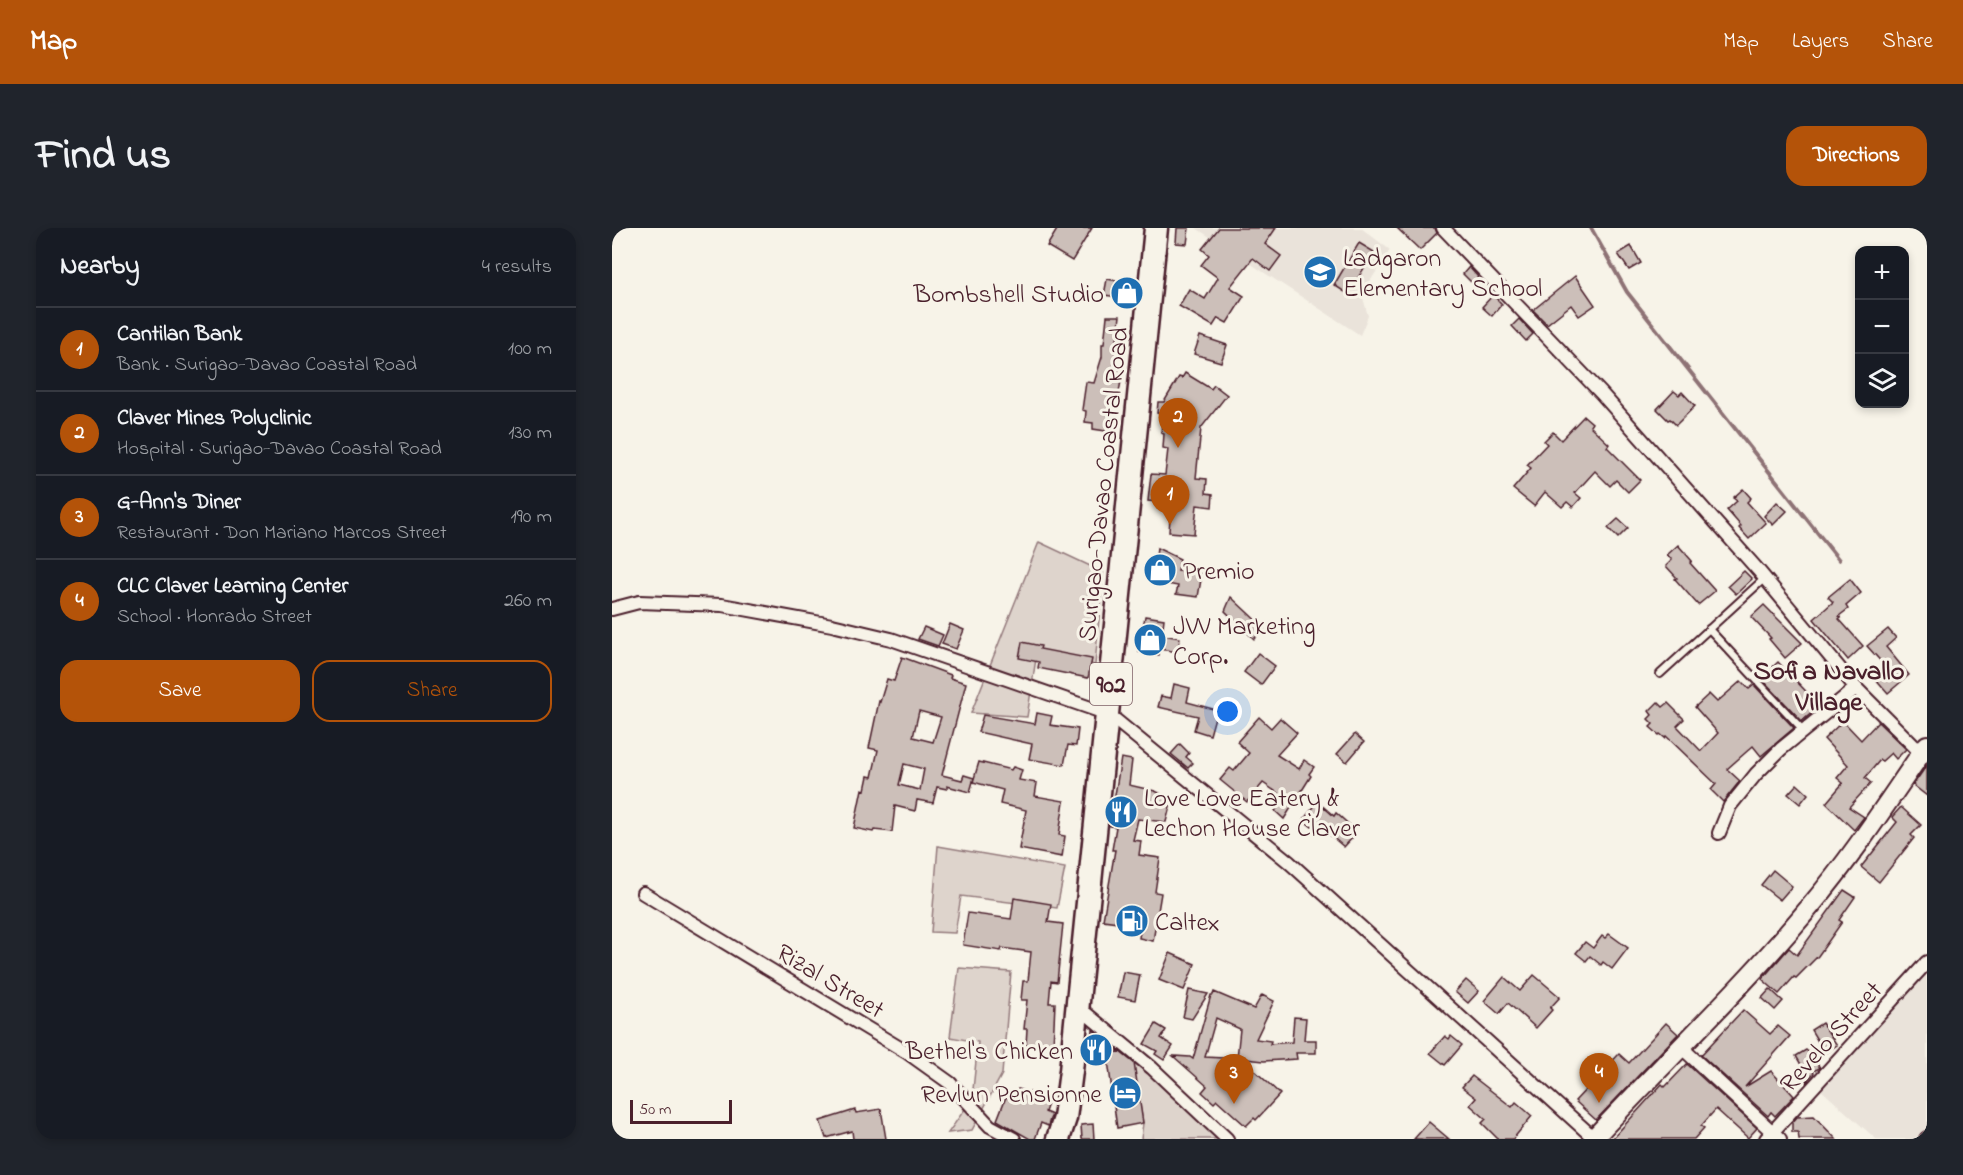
<!DOCTYPE html>
<meta charset="utf-8">
<style>
:root{--surface:#171b24;--page:#20242c;--text:#f1f3f6;--muted:#9ea1a6;--line:#363941;--accent:#b45309}
body{margin:0;font-family:"Indie Flower",sans-serif;background:var(--page);color:var(--text)}
.controls{position:absolute;right:18px;top:18px;display:grid;overflow:hidden;border-radius:12px;box-shadow:0 3px 9px #0003}
.controls button{width:54px;height:54px;display:grid;place-items:center;padding:0;border:0;border-bottom:2px solid var(--line);background:var(--surface);color:var(--text);font:30px sans-serif}
.scale{position:absolute;left:18px;bottom:15px;width:102px;box-sizing:border-box;padding-left:6px;border:3px solid #4a1f2b;border-top:0;font-size:16px;line-height:21px;white-space:nowrap;color:#4a1f2b;-webkit-text-stroke:4px #f7f3e8;paint-order:stroke}
.you{position:absolute;left:616px;top:484px;width:21px;height:21px;margin:-15px;border:4px solid #fff;border-radius:50%;background:#1a73e8;box-shadow:0 0 0 9px #1a73e833}
.badge{display:grid;place-items:center;width:39px;height:39px;border-radius:50%;background:var(--accent);color:#fff;font-size:20px;font-weight:700}
.pin{position:absolute;translate:-50% -50px;filter:drop-shadow(0 2px 3px #0008)}
.pin::after{content:'';position:absolute;top:32px;width:21px;height:18px;background:inherit;clip-path:polygon(0 0,100% 0,50% 100%)}
.list{margin:0;padding:0;list-style:none}
h2{display:flex;justify-content:space-between;align-items:center;height:78px;margin:0;padding:0 24px;font-size:26px}
h2 small{font-size:20px;font-weight:400;color:var(--muted)}
.list li{display:grid;grid-template-columns:39px 1fr auto;gap:18px;align-items:center;box-sizing:border-box;height:84px;padding:0 24px;border-top:2px solid var(--line)}
.list b{display:block;font-size:22px;white-space:nowrap}
.list p{margin:0;font-size:20px;white-space:nowrap;color:var(--muted)}
.list em{font-size:20px;font-style:normal;color:var(--muted)}
.actions{display:flex;gap:12px;padding:18px 24px}
.actions a{flex:1;padding:14px 0;border:2px solid var(--accent);border-radius:18px;text-align:center;font-size:21px;color:var(--accent)}
.actions .main{background:var(--accent);color:#fff}
.icon{flex:none;width:33px;height:33px;fill:none;stroke:currentColor;stroke-width:2;stroke-linecap:round;stroke-linejoin:round}
.map{position:relative;flex:none;width:1315px;height:911px;overflow:hidden;border-radius:18px}
header{display:flex;align-items:center;gap:36px;box-sizing:border-box;height:84px;padding:0 30px;background:var(--accent);color:#fff}
header strong{font-size:28px}
nav{display:flex;gap:33px;margin-inline-start:auto;font-size:21px}
.intro{display:flex;align-items:center;justify-content:space-between;box-sizing:border-box;height:144px;padding:0 36px}
h1{margin:0;font-size:42px}
.button{padding:15px 27px;border-radius:18px;background:var(--accent);color:#fff;font-size:21px;font-weight:700}
main{display:flex;gap:36px;padding:0 36px}
aside{flex:1;background:var(--surface);border-radius:18px;box-shadow:0 3px 9px #0003}
.map>svg:first-child{display:block}
.built{fill:#eae3da}
.green{fill:#ded4cc;stroke:#947a7c;stroke-width:1.5}
.lines{fill:none;stroke-linecap:round;stroke-linejoin:round}
.stream{stroke:#8e7275;stroke-width:4}
.building{fill:#ccbfb9;stroke:#4a1f2b;stroke-width:1.5;fill-rule:evenodd}
.lane-casing{stroke:#4a1f2b;stroke-width:10}
.street-casing{stroke:#4a1f2b;stroke-width:16}
.secondary-casing{stroke:#4a1f2b;stroke-width:22}
.highway-casing{stroke:#4a1f2b;stroke-width:27}
.lane{stroke:#f7f3e8;stroke-width:6}
.street{stroke:#f7f3e8;stroke-width:12}
.secondary{stroke:#f7f3e8;stroke-width:18}
.highway{stroke:#f7f3e8;stroke-width:22}
.labels{text-anchor:middle;stroke-width:6;stroke-linejoin:round;paint-order:stroke}
.shield{fill:#f7f3e8;stroke:#7e5f64;stroke-width:1.5}
.shield-label{font-size:24px;font-weight:bold;fill:#4a1f2b}
.poi-label{font-size:26px;fill:#4a1f2b;stroke:#f7f3e8;text-anchor:start}
.street-label{font-size:26px;fill:#4a1f2b;stroke:#f7f3e8}
.neighbourhood-label{font-size:27px;font-weight:bold;fill:#4a1f2b;stroke:#f7f3e8}
</style>
<header>
<strong>Map</strong>
<nav><a>Map</a><a>Layers</a><a>Share</a></nav>
</header>
<div class="intro"><h1>Find us</h1><a class="button">Directions</a></div>
<main>
<aside>
<h2>Nearby<small>4 results</small></h2>
<ul class="list">
<li><span class="badge">1</span><div><b>Cantilan Bank</b><p>Bank · Surigao-Davao Coastal Road</p></div><em>100 m</em></li>
<li><span class="badge">2</span><div><b>Claver Mines Polyclinic</b><p>Hospital · Surigao-Davao Coastal Road</p></div><em>130 m</em></li>
<li><span class="badge">3</span><div><b>G-Ann's Diner</b><p>Restaurant · Don Mariano Marcos Street</p></div><em>190 m</em></li>
<li><span class="badge">4</span><div><b>CLC Claver Learning Center</b><p>School · Honrado Street</p></div><em>260 m</em></li>
</ul>
<div class="actions"><a class="main">Save</a><a>Share</a></div>
</aside>
<div class="map">
<svg width="1315" height="911" viewBox="0 0 1315 911">
<rect width="100%" height="100%" fill="#f7f3e8"/>
<filter id="ink" filterUnits="userSpaceOnUse"><feTurbulence type="fractalNoise" baseFrequency=".0167" numOctaves="2"/><feDisplacementMap in="SourceGraphic" scale="12" xChannelSelector="R" yChannelSelector="G"/><feConvolveMatrix kernelMatrix="1 2 1 2 8 2 1 2 1" color-interpolation-filters="sRGB"/></filter>
<g filter="url(#ink)">
<g class="built">
<path d="M584 0H749L778 22 750 66 756 88 748 107Z"/>
<path d="M1315 744V911H1264L1208 861Z"/>
</g>
<g class="green">
<path d="M427 314 491 344 483 437 425 424 415 489 359 485Z"/>
<path d="M326 618 453 640 445 680 349 668 343 705 319 704Z"/>
<path d="M347 740 399 744 390 846 360 902 336 905 360 871 366 814 338 809Z"/>
<path d="M521 834 528 836 607 911H529L531 895Z"/>
</g>
<g class="lines">
<path class="stream" d="M979 0 1015 64 1227 332"/>
</g>
<g class="building">
<path d="M446 0H480L460 33 435 18Z"/>
<path d="M565 0H577L575 16 564 15Z"/>
<path d="M607 0H664L653 16 669 28 658 43 641 30 618 59 632 68 615 95 606 90 601 98 567 78 577 61 593 71 606 50 589 37 597 27 590 21Z"/>
<path d="M785 0H823L825 5 808 22Z"/>
<path d="M747 15 762 24 736 66 722 57Z"/>
<path d="M1019 18 1029 35 1017 42 1006 26Z"/>
<path d="M857 39 866 49 860 55 851 46Z"/>
<path d="M963 48 983 77 967 88 959 77 935 96 921 82Z"/>
<path d="M495 51 517 55 515 70 492 67Z"/>
<path d="M881 67 890 76 880 88 870 79Z"/>
<path d="M495 88H508L502 137 508 138 503 152 509 153 506 170 499 169 497 192 502 193 500 204 481 201V195L473 194 474 183 470 182 474 154 482 155 490 129V116H492Z"/>
<path d="M907 91 921 106 914 113 900 98Z"/>
<path d="M588 108 615 117 609 134 582 126Z"/>
<path d="M573 145 599 161 602 157 615 167 589 200 584 250 595 251 594 265 601 266 600 279 585 277 582 306 557 304 559 275 536 273 539 246 553 247 556 221 551 220 552 206 549 205 551 186 545 185 546 174H552L567 149 570 150Z"/>
<path d="M1062 163 1067 167 1070 164 1083 178 1064 197 1058 191 1056 192 1045 181Z"/>
<path d="M972 188 980 195 978 198 997 216 995 219 1028 252 1016 264 1004 252 998 258 983 243 963 265 969 270 961 279 955 274 950 279 933 264 922 278 901 261 919 240 915 237 935 216 932 213 941 204 949 212Z"/>
<path d="M1131 261 1139 270 1135 274 1154 295 1137 311 1127 300 1129 298 1115 282 1125 273 1121 270Z"/>
<path d="M1165 274 1175 283 1161 297 1152 288Z"/>
<path d="M1006 291 1016 300 1006 310 996 300Z"/>
<path d="M1066 317 1080 333 1078 335 1103 363 1086 377 1063 351 1065 350 1054 338 1060 332 1055 327Z"/>
<path d="M545 320 568 331 566 343 590 346 586 369 564 366 566 358 550 355 542 347Z"/>
<path d="M1132 343 1140 351 1124 366 1116 358Z"/>
<path d="M1238 351 1249 365 1234 378 1236 381 1227 388 1229 390 1227 391 1251 418 1236 432 1202 391 1221 374 1216 369Z"/>
<path d="M619 369 652 400 642 411 613 383Z"/>
<path d="M1152 377 1190 415 1173 430 1157 411 1159 410 1139 389Z"/>
<path d="M533 388 552 391 550 407 568 410 566 424 547 421V427L527 424Z"/>
<path d="M338 396 352 402 344 421 330 416Z"/>
<path d="M312 399 331 407 326 418 306 411Z"/>
<path d="M1276 401 1284 410 1274 419 1297 447 1276 465 1262 449 1274 439 1255 418Z"/>
<path d="M410 414 429 418 428 421 480 431 476 450 426 440 427 434 407 430Z"/>
<path d="M646 425 663 438 649 457 632 444Z"/>
<path d="M290 429 339 447 338 450 354 455 330 547 350 552 352 547 362 550 358 564 335 558V561L325 559 321 575 305 572 303 583 283 578 280 604 262 602 261 604 242 600 250 561 253 562 256 548 260 549 266 522 257 520 267 473 268 474 275 451 282 453ZM307 483 329 489 321 514 301 509ZM292 536 312 541 308 562 287 557Z"/>
<path d="M1166 434 1208 478 1190 493 1149 450Z"/>
<path d="M1129 453 1137 461 1142 457 1182 500 1149 528 1141 518 1115 541 1128 553 1111 574 1099 562 1104 556 1054 508 1053 510 1048 506 1047 507 1038 499 1041 496 1036 491 1040 487 1037 483 1046 474 1051 479 1056 475 1072 491 1065 498 1089 523 1106 505 1083 479 1097 466 1105 474Z"/>
<path d="M562 456 578 460 575 474 605 482 598 507 582 502 586 488 546 479 549 468 559 470Z"/>
<path d="M425 485 440 488 438 497 466 501 464 518 456 517 452 537 417 531 420 516 366 504 371 487 423 496Z"/>
<path d="M647 489 659 500 668 490 685 505 665 527 687 541 692 532 702 539 697 546 699 548 672 591 663 583 673 570 651 555 635 574 608 552 618 540 622 543 637 525 625 514Z"/>
<path d="M1231 493 1249 512 1266 494 1294 521 1284 531 1279 525 1270 533 1268 532 1253 550 1259 555 1237 579 1252 589 1242 602 1214 575 1231 555 1225 550 1236 537 1212 511Z"/>
<path d="M743 506 752 514 735 534 725 526Z"/>
<path d="M568 516 577 525 574 529 581 535 576 540 559 526Z"/>
<path d="M509 530 520 532 517 557 543 563 560 571 554 594 526 591 521 612 529 613 527 627 548 630 543 664 549 665 541 713 527 710 529 697 491 692 503 622H500L504 599 498 598Z"/>
<path d="M367 534 399 542 401 539 410 542 407 552 425 555 423 568 452 573 447 607 453 608 450 629 407 621 414 582 388 576 391 562 361 554Z"/>
<path d="M1315 537V568L1301 557Z"/>
<path d="M1185 556 1196 566 1188 576 1176 566Z"/>
<path d="M706 574 722 588 724 585 741 600 736 605 741 609 732 619 704 595 700 599 691 592Z"/>
<path d="M1289 579 1309 597 1299 607 1302 610 1267 654 1249 639 1285 594 1280 589Z"/>
<path d="M1161 642 1180 658 1168 672 1149 657Z"/>
<path d="M1232 662 1243 669 1227 692 1230 694 1206 728 1184 750 1182 749 1167 766 1150 751 1177 720 1185 727Z"/>
<path d="M402 670 439 676 436 694 451 696 445 754 439 753 437 775H443L441 819 414 817 415 801H412L415 772H409L411 753H416L419 724 390 720 389 723 351 717 356 685 399 691Z"/>
<path d="M997 706 1016 720 1000 741 991 734 989 737 978 728 974 733 964 725 973 714 981 720 990 708 993 710Z"/>
<path d="M558 725 583 736 572 762 547 752Z"/>
<path d="M511 744 528 747 523 772 506 769Z"/>
<path d="M922 747 948 769 938 780 940 782 924 800 896 775 887 786 872 773 892 749 908 763Z"/>
<path d="M854 752 867 763 856 775 843 764Z"/>
<path d="M1158 761 1171 773 1163 782 1150 770Z"/>
<path d="M577 762 596 766 580 791 571 789Z"/>
<path d="M602 764 642 781 650 767 662 773 644 811 659 813 658 816 680 814 682 789 694 790 692 812H704V825H684L685 831 652 833 625 830 628 801 604 790 593 829 630 831 668 866 644 892 642 890 634 898 605 872 602 875 590 864 595 858 561 828 578 829 581 831 599 767H601Z"/>
<path d="M1131 782 1158 806 1166 798 1178 808 1133 859 1159 843 1182 868 1163 888 1159 884 1156 888 1089 827Z"/>
<path d="M1054 795 1066 806 984 892 963 873 1007 826 1017 835Z"/>
<path d="M1210 795 1225 817 1213 825 1199 802Z"/>
<path d="M544 796 554 802 549 810 561 818 552 832 543 826 545 823 532 816Z"/>
<path d="M481 802 507 823H479Z"/>
<path d="M833 808 837 811 839 808 850 817 833 837 818 825Z"/>
<path d="M1194 822 1201 828 1208 840 1201 843 1202 845 1194 854 1187 842 1191 840 1184 828Z"/>
<path d="M508 824 522 835 531 895 505 900 495 825Z"/>
<path d="M1075 836 1145 900 1136 910 1104 881 1089 898 1092 900 1082 911H1000L1050 856 1053 859Z"/>
<path d="M860 848 900 879 904 874 920 888 901 911H886L870 895 874 891 858 877 864 870 850 859Z"/>
<path d="M406 861 438 870 433 884 440 887 438 891 436 898 429 895 423 911H418L385 892 394 869 402 872Z"/>
<path d="M269 881 274 911H241L240 903 214 910 208 893 243 882 244 885Z"/>
<path d="M1202 888 1224 911H1187L1186 904H1180V895L1185 889Z"/>
<path d="M817 894 837 911H802Z"/>
<path d="M481 896 482 911H470L469 897Z"/>
</g>
<g class="lines">
<g class="lane-casing">
<g id="lane">
<path d="M1097 401 1191 502"/>
<path d="M1048 446 1153 350"/>
</g>
</g>
<g class="street-casing">
<g id="street">
<path d="M831 0 989 165 1146 342 1244 460 1309 525"/>
<path d="M0 381 27 374 110 377 220 397 279 411 496 486 677 634 983 911"/>
<path d="M1107 605 1118 578 1144 546 1169 521 1244 460"/>
<path d="M31 665 296 825 338 855 378 898 402 911"/>
<path d="M465 778 540 840 615 911"/>
<path d="M1068 818 1168 911"/>
<path d="M1154 911 1315 734"/>
<path d="M1314 911 1315 910"/>
</g>
</g>
<g class="secondary-casing">
<path id="secondary" d="M981 911C1054 832 1133 758 1201 675 1243 625 1278 570 1315 517"/>
</g>
<g class="highway-casing">
<path id="highway" d="M446 911 453 890 459 843 544 0"/>
</g>
<use href="#lane" class="lane"/>
<use href="#street" class="street"/>
<use href="#secondary" class="secondary"/>
<use href="#highway" class="highway"/>
</g>
</g>
<defs>
<g id="school-disc" transform="scale(1.725)"><circle r="9.5" fill="#1f6fb2" stroke="#f7f3e8"/><path d="M0-5L7-2L0 1L-7-2ZM-4 1L0 2.5L4 1V4Q0 6-4 4Z" fill="#fff"/></g>
<g id="shop-disc" transform="scale(1.725)"><circle r="9.5" fill="#1f6fb2" stroke="#f7f3e8"/><path d="M-5-2.5h2.3a2.7 3.5 0 0 1 5.4 0H5L5.5 6h-11ZM-1.5-2.5h3a1.5 2.3 0 0 0-3 0Z" fill="#fff"/></g>
<g id="restaurant-disc" transform="scale(1.725)"><circle r="9.5" fill="#1f6fb2" stroke="#f7f3e8"/><path d="M-5-6h1v4h1v-4h1v4h1v-4h1v5L-1.5 .5V6h-2V.5L-5-1ZM5-6V6H3V1.5H1.5Q1.5-4 5-6Z" fill="#fff"/></g>
<g id="fuel-disc" transform="scale(1.725)"><circle r="9.5" fill="#1f6fb2" stroke="#f7f3e8"/><path d="M-5.5-6h7V0h2V4h1.3V-2.5L3-4.5l.8-.8L6-3V5H2.5V1h-1V6h-7ZM-4.2-4.7v3.2H.2V-4.7Z" fill="#fff"/></g>
<g id="hotel-disc" transform="scale(1.725)"><circle r="9.5" fill="#1f6fb2" stroke="#f7f3e8"/><path d="M-6-4.5h1.5V1H6V5H4.5V3h-9V5H-6ZM-4 0a1.8 1.8 0 1 1 3.6 0ZM.5 0V-2.5h3Q6-2.5 6 0Z" fill="#fff"/></g>
</defs>
<g fill-rule="evenodd">
<use href="#school-disc" x="708" y="44"/>
<use href="#shop-disc" x="515" y="65"/>
<use href="#shop-disc" x="548" y="342"/>
<use href="#shop-disc" x="538" y="412"/>
<use href="#restaurant-disc" x="509" y="584"/>
<use href="#fuel-disc" x="520" y="693"/>
<use href="#restaurant-disc" x="484" y="822"/>
<use href="#hotel-disc" x="513" y="865"/>
</g>
<g class="labels">
<rect class="shield" x="478" y="435" width="42" height="42" rx="4.5"/>
<g class="shield-label">
<text x="499" y="464">902</text>
</g>
<g class="poi-label">
<text x="731" y="38">Ladgaron<tspan x="731" dy="30">Elementary School</tspan></text>
<text x="492" y="74" text-anchor="end">Bombshell Studio</text>
<text x="571" y="351">Premio</text>
<text x="561" y="406">JVV Marketing<tspan x="561" dy="30">Corp.</tspan></text>
<text x="532" y="578">Love Love Eatery &amp;<tspan x="532" dy="30">Lechon House Claver</tspan></text>
<text x="543" y="702">Caltex</text>
<text x="461" y="831" text-anchor="end">Bethel's Chicken</text>
<text x="490" y="874" text-anchor="end">Revlun Pensionne</text>
</g>
<g class="street-label">
<text transform="translate(490 256) rotate(-84)" y="9">Surigao-Davao Coastal Road</text>
<text transform="translate(219 752) rotate(31)" y="9">Rizal Street</text>
<text transform="translate(1218 808) rotate(-48)" y="9">Revelo Street</text>
</g>
<g class="neighbourhood-label">
<text x="1217" y="451">Sofia Navallo<tspan x="1217" dy="31">Village</tspan></text>
</g>
</g>
</svg>
<div class="controls">
<button>+</button>
<button>−</button>
<button><svg class="icon" aria-label="layers" viewBox="0 0 24 24"><path d="M12 4l9 5-9 5-9-5zM3 14l9 5 9-5"/></svg></button>
</div>
<div class="scale">50 m</div>
<div class="you"></div>
<div class="pin badge" style="left:558px;top:297px">1</div>
<div class="pin badge" style="left:566px;top:220px">2</div>
<div class="pin badge" style="left:622px;top:876px">3</div>
<div class="pin badge" style="left:987px;top:875px">4</div>
</div>
</main>
